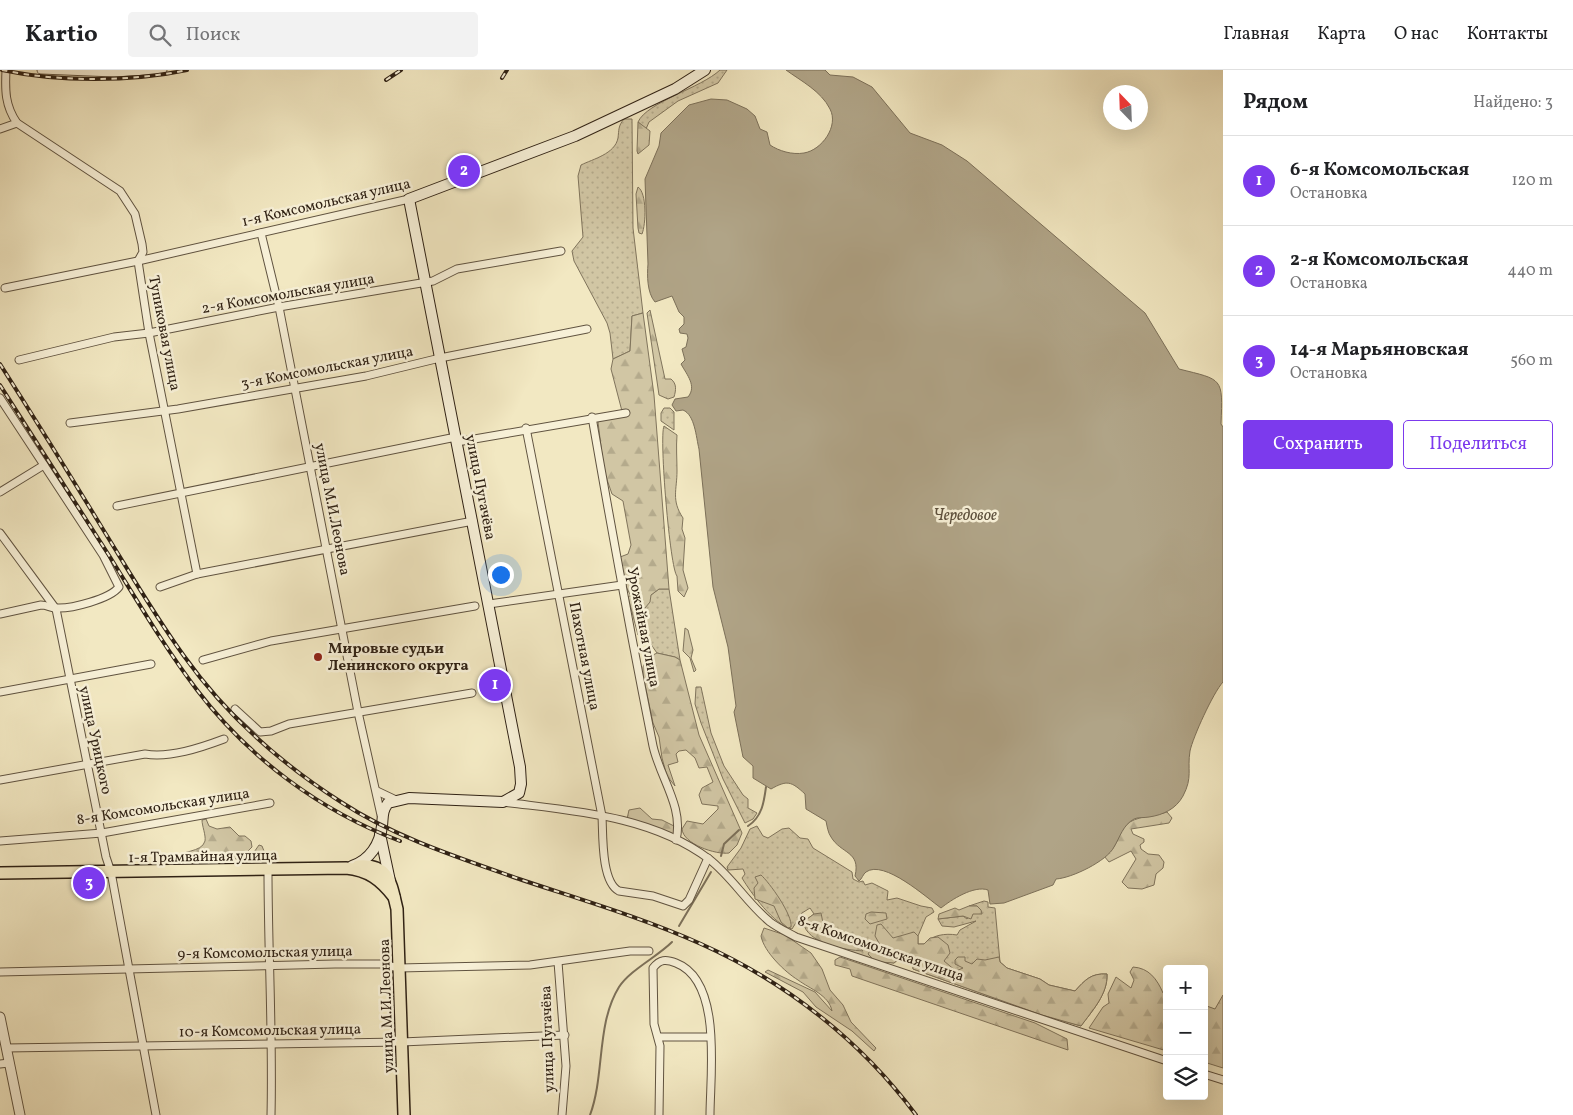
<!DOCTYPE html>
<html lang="ru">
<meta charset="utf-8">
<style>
:root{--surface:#fff;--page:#f2f2f2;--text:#202124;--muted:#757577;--line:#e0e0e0;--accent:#7c3aed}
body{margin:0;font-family:Vollkorn,serif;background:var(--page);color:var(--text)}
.controls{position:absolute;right:15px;bottom:15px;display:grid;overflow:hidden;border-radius:5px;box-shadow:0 5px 20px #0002}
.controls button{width:45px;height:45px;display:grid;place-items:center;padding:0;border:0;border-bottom:1px solid var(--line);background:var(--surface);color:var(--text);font:25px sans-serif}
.compass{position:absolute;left:1103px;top:15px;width:45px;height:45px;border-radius:50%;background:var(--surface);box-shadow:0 5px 20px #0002;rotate:337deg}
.you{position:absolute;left:500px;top:504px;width:18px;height:18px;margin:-12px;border:4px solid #fff;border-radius:50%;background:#1a73e8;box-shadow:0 0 0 8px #1a73e833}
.badge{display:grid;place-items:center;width:32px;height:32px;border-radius:50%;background:var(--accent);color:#fff;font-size:16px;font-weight:700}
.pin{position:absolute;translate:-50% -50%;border:2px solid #fff;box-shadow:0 1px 5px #0006}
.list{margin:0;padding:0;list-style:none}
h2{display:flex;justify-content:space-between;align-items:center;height:65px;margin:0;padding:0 20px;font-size:21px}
h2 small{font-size:16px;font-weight:400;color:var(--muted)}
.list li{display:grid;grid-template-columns:32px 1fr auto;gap:15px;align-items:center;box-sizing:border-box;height:90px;padding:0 20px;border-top:1px solid var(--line)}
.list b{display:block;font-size:19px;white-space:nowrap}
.list p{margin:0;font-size:16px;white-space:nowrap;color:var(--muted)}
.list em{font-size:16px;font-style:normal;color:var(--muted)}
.actions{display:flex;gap:10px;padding:15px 20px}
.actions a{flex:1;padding:11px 0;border:1px solid var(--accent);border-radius:5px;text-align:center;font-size:18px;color:var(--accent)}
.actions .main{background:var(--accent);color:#fff}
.icon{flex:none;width:28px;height:28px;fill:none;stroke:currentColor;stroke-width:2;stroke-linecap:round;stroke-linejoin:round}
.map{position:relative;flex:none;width:1223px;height:1045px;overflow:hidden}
header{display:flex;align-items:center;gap:30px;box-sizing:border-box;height:70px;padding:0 25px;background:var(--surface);border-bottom:1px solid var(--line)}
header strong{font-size:24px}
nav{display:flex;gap:28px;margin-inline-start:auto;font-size:18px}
.search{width:350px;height:45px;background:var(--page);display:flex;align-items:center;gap:12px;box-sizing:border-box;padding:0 18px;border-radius:5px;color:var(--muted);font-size:19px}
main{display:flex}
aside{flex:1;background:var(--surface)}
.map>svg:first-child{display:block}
.green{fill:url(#green-dots);stroke:#80745c}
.forest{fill:url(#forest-firs);stroke:#80745c}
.water{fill:#b0a487;stroke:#7c7059}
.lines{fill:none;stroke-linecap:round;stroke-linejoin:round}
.stream{stroke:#7c7059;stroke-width:2}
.minor-casing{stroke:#605340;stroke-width:9}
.tertiary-casing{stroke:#605340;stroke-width:11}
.secondary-casing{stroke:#2f2114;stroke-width:12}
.primary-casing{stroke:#2f2114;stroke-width:14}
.minor{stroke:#f7f0d7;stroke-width:7}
.tertiary{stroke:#f7f0d7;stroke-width:9}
.secondary{stroke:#f7f0d7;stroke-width:10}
.primary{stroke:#f2e8c2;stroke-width:11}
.rail-casing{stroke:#2f2114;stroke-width:4}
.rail{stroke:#f7f0d7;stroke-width:2;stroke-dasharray:5.5;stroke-linecap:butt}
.poi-dot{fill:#8f2418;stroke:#f7f0d7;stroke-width:2}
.labels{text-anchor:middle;stroke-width:5;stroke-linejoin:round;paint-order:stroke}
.street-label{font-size:15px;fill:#2f2114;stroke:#f7f0d7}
.poi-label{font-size:15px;font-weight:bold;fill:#2f2114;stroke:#f7f0d7;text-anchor:start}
.water-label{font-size:16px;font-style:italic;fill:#5c4f3c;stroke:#f7f0d7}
</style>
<header>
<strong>Kartio</strong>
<div class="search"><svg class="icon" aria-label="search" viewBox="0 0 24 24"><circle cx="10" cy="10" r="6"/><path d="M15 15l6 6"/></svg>Поиск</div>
<nav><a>Главная</a><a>Карта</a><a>О нас</a><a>Контакты</a></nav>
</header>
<main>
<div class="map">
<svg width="1223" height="1045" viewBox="0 0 1223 1045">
<defs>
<pattern id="green-dots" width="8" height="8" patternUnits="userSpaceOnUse" patternTransform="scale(1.25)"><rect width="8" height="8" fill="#d1c6a4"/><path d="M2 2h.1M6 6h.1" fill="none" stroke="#b4aa8c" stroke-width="1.8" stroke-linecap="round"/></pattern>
<pattern id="forest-firs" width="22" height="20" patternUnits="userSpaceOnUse" patternTransform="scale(1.25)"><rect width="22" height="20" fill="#d1c6a4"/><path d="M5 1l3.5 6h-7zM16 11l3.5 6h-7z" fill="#b4aa8c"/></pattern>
</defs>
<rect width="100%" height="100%" fill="#f2e8c2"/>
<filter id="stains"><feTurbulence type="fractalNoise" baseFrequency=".004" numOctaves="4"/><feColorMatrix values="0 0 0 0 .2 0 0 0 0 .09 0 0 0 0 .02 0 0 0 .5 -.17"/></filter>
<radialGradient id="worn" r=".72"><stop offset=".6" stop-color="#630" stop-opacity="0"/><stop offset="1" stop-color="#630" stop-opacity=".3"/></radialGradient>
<g class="green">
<path d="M720 0H727L718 13 678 31 649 52 646 59 638 52C647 32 701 18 720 0Z"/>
<path d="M624 49H632L633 158 643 243 632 246 630 281 613 289 610 263 607 253 574 191 572 181 583 167 578 106 581 95C593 89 615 84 618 68 619 60 618 56 624 49Z"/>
<path d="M664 338H670L674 342V360L661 351V343Z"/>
<path d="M659 519H669L680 590 675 587 657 583 650 573 638 565 628 527 631 525 636 536Z"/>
<path d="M696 617H701L711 663 724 696 743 725 748 729V738L757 743 753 749 745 753 723 709 701 653 695 634Z"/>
<path d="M757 756 763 766 768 768 782 759 789 758 800 768 808 769 813 778 852 802 853 809 859 812 863 811 865 815 872 813 888 821 887 830 897 828 921 836 932 838 934 842 926 847 918 866V874H924C932 865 945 863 957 865L960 860 976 851 954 857 942 856 938 849 963 846 967 849 977 836H969L984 831 988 832V837L995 838 1000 892 1007 898 1040 909 1049 915 1075 921C1085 910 1091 903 1107 904 1108 924 1092 941 1081 956L1042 945 913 899V885L906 883 894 893C874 891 807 873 803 852L814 844 810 838 802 843 792 859C774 855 751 823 742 808L745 804 743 799 728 800 727 797 741 778 750 759Z"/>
</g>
<g class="forest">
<path d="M638 52 650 61 649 75 638 84 637 81Z"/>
<path d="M638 117C647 123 646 154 642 164L639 163 638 158 636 124Z"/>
<path d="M650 240 665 309H671C677 314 676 320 674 327L668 329 659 325 647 243Z"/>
<path d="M643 243 654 325 669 519H659L651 525 650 532 645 538 636 536 624 513 620 487 628 484 631 475 623 431 612 424 604 401 598 352 602 349 623 345 611 299 613 289 630 281 632 246Z"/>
<path d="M664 356 677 365C676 377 677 389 677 401 677 420 671 430 683 448L682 459 685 468 683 500 688 518 684 527 678 521 677 506C670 499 659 367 664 356Z"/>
<path d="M685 558 688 560 693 580 691 588 696 600 694 602 690 588 683 581Z"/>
<path d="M657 583 675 587 680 590 699 665 742 763 737 775 729 783C716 785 683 774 682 759L687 751 703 754 718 739V736L702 734 699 725 702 718 713 712 707 697 699 698 695 688 686 680 679 681 676 684 678 692 668 695 675 716 667 706 662 688 659 667 653 653 643 605V597L647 588Z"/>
<path d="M640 738 652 749 662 750 676 757 675 765 627 749 629 740Z"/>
<path d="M1167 742 1172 748 1169 753 1131 759 1133 764 1144 769V772L1140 775 1141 779 1148 784 1159 785 1164 792 1163 798 1156 804 1154 815 1142 819 1128 818 1122 812 1136 789 1131 781 1109 792 1104 786C1117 780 1117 765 1126 755 1135 746 1155 746 1167 742Z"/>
<path d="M206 749 209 756 217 759 230 757 239 766H245L251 771 252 777 247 782 229 783 214 790 174 789C180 780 202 783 205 771 206 765 202 756 202 750Z"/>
<path d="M259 775 262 776 266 786 264 788 232 789 235 785H252Z"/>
<path d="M761 805C769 812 793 845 791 857L788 858 781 852 774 836 755 829 754 818 758 813 755 807Z"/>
<path d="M969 836H977L981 840 982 844H973L971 849 963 846 938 849 939 844 955 838 959 840Z"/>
<path d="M871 842 886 843 887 849 870 854 865 849 866 844Z"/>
<path d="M821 843 825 863 839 871 845 872 851 866 863 881C845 880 807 874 803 852L814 844Z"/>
<path d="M881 854 893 868 914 862 918 866V874H924L930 868 938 867 948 875 950 883 944 891 956 901 963 898 955 894V890L958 887H965V891L972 894 977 889 985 890 999 887 1000 892 1007 898 1040 909 1049 915 1075 921C1085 910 1091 903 1107 904 1108 924 1092 941 1081 956L1042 945 913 899V885L906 883 894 893 880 892 873 889 868 884 871 879 883 880 875 866 877 855Z"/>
<path d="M764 858 785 865 811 883 822 899 830 920 843 935 851 952 874 976 876 978 874 981 852 961 816 937 803 922 765 902 768 900 815 922 832 941C829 925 810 919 798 910 785 902 764 882 761 866Z"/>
<path d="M840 887 1035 953 1067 969 1068 980 852 906 850 899 835 895V890Z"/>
<path d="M1133 897C1149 898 1157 909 1163 923L1167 924V981L1089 958 1103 937 1109 933 1108 924 1116 907 1131 918 1134 910 1130 902Z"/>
<path d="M1223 925V998L1204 992V935L1215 939Z"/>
</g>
<path class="water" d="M786 0H825L830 5 853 7 872 17 910 63 942 75 967 91 1145 243 1179 299C1223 310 1223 307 1221 354L1223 357V612C1213 623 1193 667 1190 681 1187 700 1193 707 1183 726 1176 739 1163 745 1149 747 1144 748 1138 747 1134 749 1123 755 1120 767 1114 777 1107 791 1072 808 1056 809L1053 815 1004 833 990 834 988 820C974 815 951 830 941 838 927 828 884 789 866 802 863 804 862 809 859 811L855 806C861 781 841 784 831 767 828 763 827 756 826 751L806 739 805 724C791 711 787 710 771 719L753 708V696L743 687 734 642 736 636 728 577 713 517 699 379C696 367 695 345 683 340L676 341 672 335 675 329 688 327C697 316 687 305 681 294L685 290 682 279 686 277 688 268 687 264 680 263 679 259 684 254V247L679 242 672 226 655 232C647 223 647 205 648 194L645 109 659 76 661 63 689 35 711 29 727 30 747 39 755 46 760 59 767 62 770 75C779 81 792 85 804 83 822 80 839 56 830 39 821 21 801 11 786 0Z"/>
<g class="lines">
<g class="stream">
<path d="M748 756C762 747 764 732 766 717"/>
<path d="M721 786 724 774 739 760"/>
<path d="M679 856 711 802"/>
<path d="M590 1045C605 1005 596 954 619 917 630 900 657 887 672 872"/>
</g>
<g class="minor-casing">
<g id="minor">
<path d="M6 0C5 20 5 36 17 53L120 121 135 144 142 174 143 182 138 191 149 263 197 504"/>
<path d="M41 0 114 3 163 0"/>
<path d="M0 59 17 53"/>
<path d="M261 163 279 237 358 642 381 745"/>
<path d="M5 218 138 191 409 129"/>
<path d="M19 290 114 267 149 263 279 237 433 211 457 199 561 181"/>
<path d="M0 328 103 485 119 517C110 529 71 539 56 538 51 538 47 535 41 535L0 544"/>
<path d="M592 347C611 457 631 566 653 676 660 708 684 737 676 770"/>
<path d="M70 353 178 339 366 306 440 288 587 259"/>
<path d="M526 358 602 746C603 764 601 812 619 821L653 826 683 836 689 830 708 788"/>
<path d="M457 372 626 343"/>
<path d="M0 422 44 395"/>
<path d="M117 436 456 367"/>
<path d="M0 463 56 539 106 787 111 802 156 1045"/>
<path d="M160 517 197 504 473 451"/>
<path d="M489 534 622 515"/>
<path d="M203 590 271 571 475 536"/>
<path d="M0 622 151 594"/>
<path d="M235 639 260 662 271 661 289 654 472 623"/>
<path d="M0 710 145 684C170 688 200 678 224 669"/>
<path d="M377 721 396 730"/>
<path d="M503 732C573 741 650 745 709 789 732 807 747 833 770 852 778 858 787 862 796 867L1167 991"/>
<path d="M0 771 102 763 270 733"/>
<path d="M268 800C268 882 273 963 271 1045"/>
<path d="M558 892 566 996 562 1045"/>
<path d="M0 902 335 894H382L399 898 530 895 630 881H649"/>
<path d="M659 967H710"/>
<path d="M6 978 402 972 565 965"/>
<path d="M0 994 9 993"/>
<path d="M1204 1004 1223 1010"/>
<path d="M659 1045 660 976 654 954 653 898C660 889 666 889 676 893 723 911 710 1005 710 1045"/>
</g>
</g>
<g class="tertiary-casing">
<path id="tertiary" d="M0 947 20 1045"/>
</g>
<g class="secondary-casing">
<g id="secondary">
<path d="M380 764 390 811"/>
<path d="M352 796C370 790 380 774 382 756 383 746 382 741 388 733L409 728 503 732 519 723 521 714 520 697 409 129 575 66 675 19 705 0"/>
</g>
</g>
<g class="primary-casing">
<g id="primary">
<path d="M358 796C390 793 391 815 397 839L404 1045"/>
<path d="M0 803 346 798C368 800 381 810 394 827"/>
</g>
</g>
<use href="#minor" class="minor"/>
<use href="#tertiary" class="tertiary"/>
<use href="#secondary" class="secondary"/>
<use href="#primary" class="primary"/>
<g class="rail-casing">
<g id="rail">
<path d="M2 0C58 12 131 12 187 0"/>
<path d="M502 8 507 0"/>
<path d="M386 10 401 0"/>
<path d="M0 294C35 349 70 405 104 461 130 503 155 546 184 586 226 645 280 693 341 732 396 768 460 788 522 810 582 830 643 848 701 874 786 912 861 971 916 1045"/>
<path d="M0 315C36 372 73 429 110 487 138 532 165 578 197 620 249 688 320 741 400 771"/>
</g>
</g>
<use href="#rail" class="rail"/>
</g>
<circle class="poi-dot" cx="318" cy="587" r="5"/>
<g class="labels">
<g class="street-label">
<text transform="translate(326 132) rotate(-13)" y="5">1-я Комсомольская улица</text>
<text transform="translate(288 223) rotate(-10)" y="5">2-я Комсомольская улица</text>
<text transform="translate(165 263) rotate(79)" y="5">Тупиковая улица</text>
<text transform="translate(327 297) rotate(-11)" y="5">3-я Комсомольская улица</text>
<text transform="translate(481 417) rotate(79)" y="5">улица Пугачёва</text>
<text transform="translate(333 439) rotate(79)" y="5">улица М.И.Леонова</text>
<text transform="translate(644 557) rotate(79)" y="5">Урожайная улица</text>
<text transform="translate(585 586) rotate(79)" y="5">Пахотная улица</text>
<text transform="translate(96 670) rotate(78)" y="5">улица Урицкого</text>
<text transform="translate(163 736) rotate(-9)" y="5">8-я Комсомольская улица</text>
<text transform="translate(203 786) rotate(-1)" y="5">1-я Трамвайная улица</text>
<text transform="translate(881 878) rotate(19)" y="5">8-я Комсомольская улица</text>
<text transform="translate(265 882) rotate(-1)" y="5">9-я Комсомольская улица</text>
<text transform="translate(386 936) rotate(-92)" y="5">улица М.И.Леонова</text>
<text transform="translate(270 960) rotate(-1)" y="5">10-я Комсомольская улица</text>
<text transform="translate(547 969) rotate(-92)" y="5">улица Пугачёва</text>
</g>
<g class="poi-label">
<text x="328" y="583">Мировые судьи<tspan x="328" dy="17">Ленинского округа</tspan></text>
</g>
<g class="water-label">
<text x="965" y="450">Чередовое</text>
</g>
</g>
<rect width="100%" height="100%" filter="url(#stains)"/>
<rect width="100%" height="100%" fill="url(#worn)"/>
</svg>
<div class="controls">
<button>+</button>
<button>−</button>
<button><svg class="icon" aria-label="layers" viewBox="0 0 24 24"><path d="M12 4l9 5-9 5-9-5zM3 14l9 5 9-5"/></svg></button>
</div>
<svg class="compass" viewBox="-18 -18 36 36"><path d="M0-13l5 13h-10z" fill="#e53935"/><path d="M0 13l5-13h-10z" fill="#757577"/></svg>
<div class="you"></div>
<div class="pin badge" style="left:495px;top:615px">1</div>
<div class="pin badge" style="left:464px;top:101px">2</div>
<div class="pin badge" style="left:89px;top:813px">3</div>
</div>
<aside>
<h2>Рядом<small>Найдено: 3</small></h2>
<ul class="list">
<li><span class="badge">1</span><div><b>6-я Комсомольская</b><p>Остановка</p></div><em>120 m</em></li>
<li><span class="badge">2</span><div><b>2-я Комсомольская</b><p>Остановка</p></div><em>440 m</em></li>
<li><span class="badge">3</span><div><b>14-я Марьяновская</b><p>Остановка</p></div><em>560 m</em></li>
</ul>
<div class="actions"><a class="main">Сохранить</a><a>Поделиться</a></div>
</aside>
</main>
